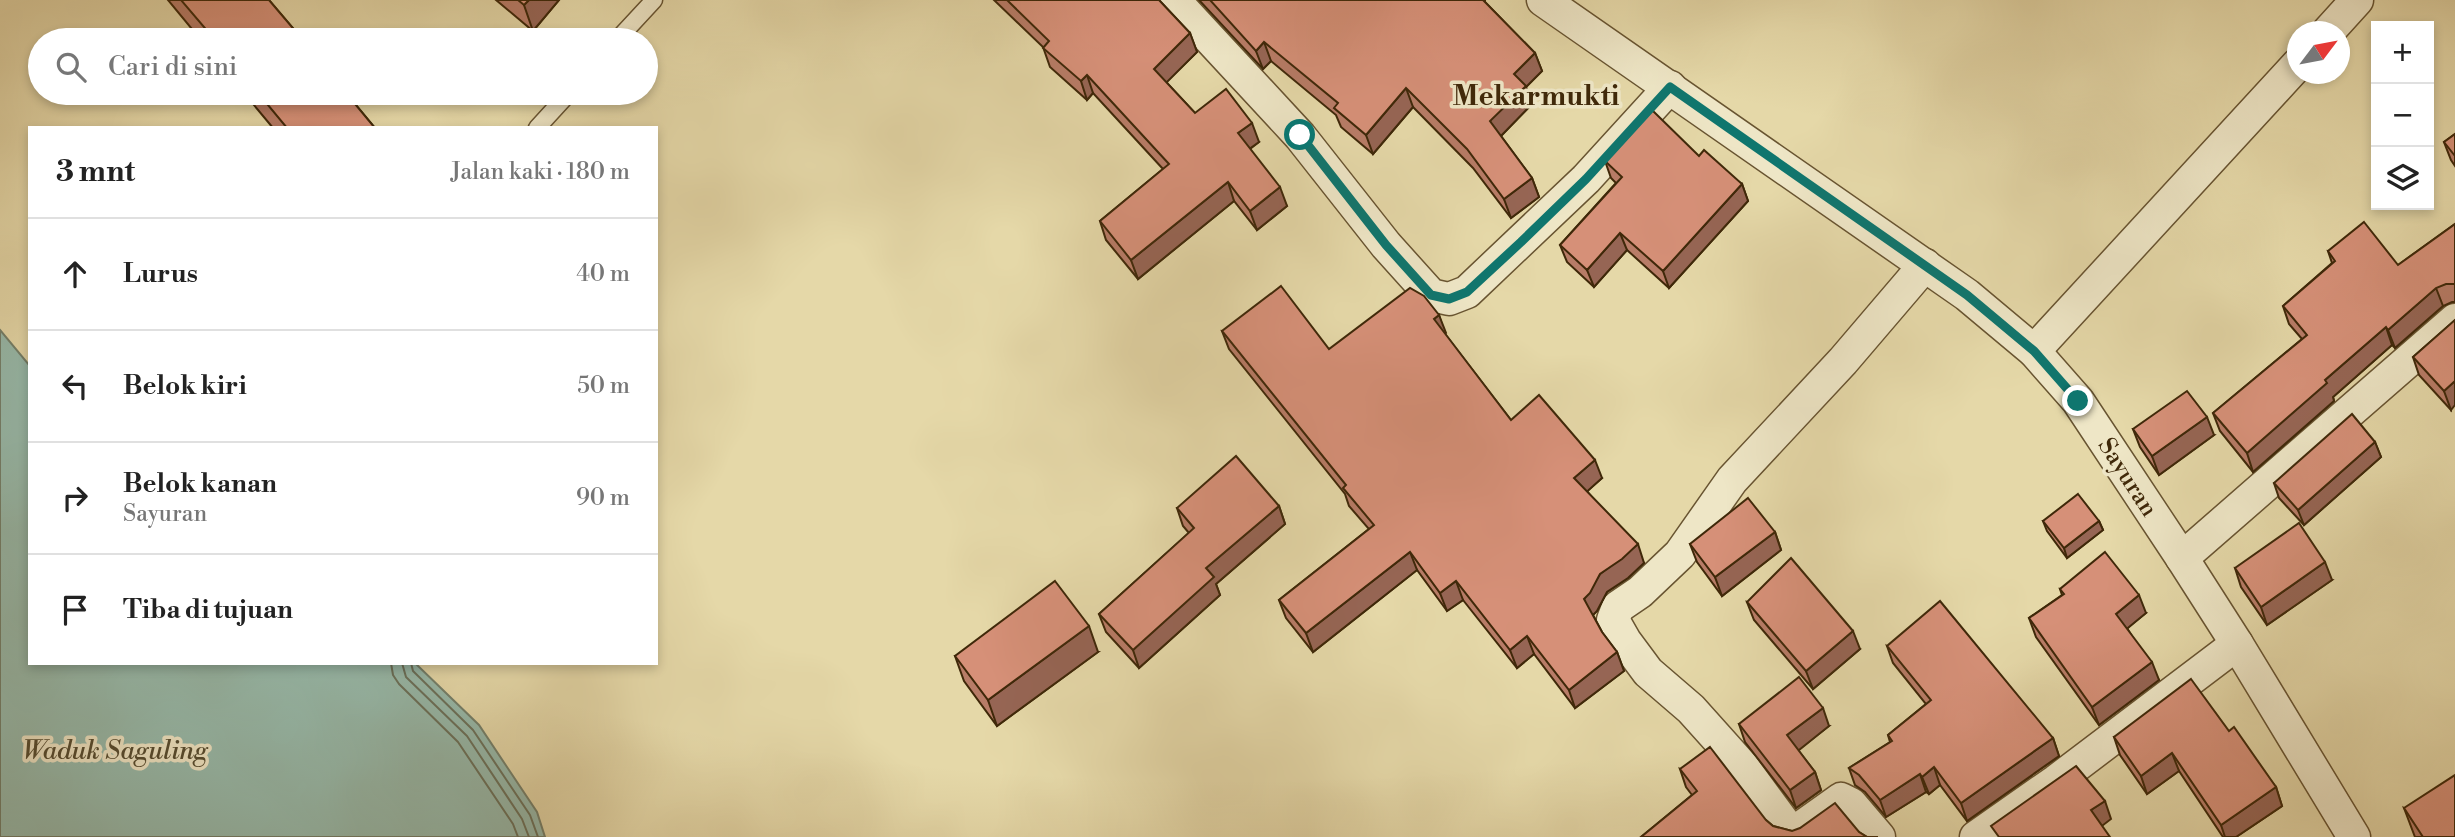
<!DOCTYPE html>
<html lang="id">
<meta charset="utf-8">
<style>
:root{--surface:#fff;--page:#f6f6f6;--text:#222;--muted:#767676;--line:#e0e0e0}
body{margin:0;font-family:"Libre Bodoni",serif;background:var(--page);color:var(--text)}
.controls{position:absolute;right:21px;top:21px;display:grid;overflow:hidden;border-radius:0px;box-shadow:0 4px 10px #0003}
.controls button{width:63px;height:63px;display:grid;place-items:center;padding:0;border:0;border-bottom:2px solid var(--line);background:var(--surface);color:var(--text);font:35px sans-serif}
.compass{position:absolute;left:2287px;top:21px;width:63px;height:63px;border-radius:50%;background:var(--surface);box-shadow:0 4px 10px #0003;rotate:58deg}
.stop{position:absolute;width:21px;height:21px;margin:-16px;border:5px solid #0f766e;border-radius:50%;background:#fff}
.stop.end{background:#0f766e;border-color:#fff;box-shadow:0 2px 7px #0008}
.list{margin:0;padding:0;list-style:none}
h2{display:flex;justify-content:space-between;align-items:center;height:91px;margin:0;padding:0 28px;font-size:30px}
h2 small{font-size:23px;font-weight:400;color:var(--muted)}
.list li{display:grid;grid-template-columns:46px 1fr auto;gap:21px;align-items:center;box-sizing:border-box;height:112px;padding:0 28px;border-top:2px solid var(--line)}
.list b{display:block;font-size:26px;white-space:nowrap}
.list p{margin:0;font-size:23px;white-space:nowrap;color:var(--muted)}
.list em{font-size:23px;font-style:normal;color:var(--muted)}
.icon{flex:none;width:38px;height:38px;fill:none;stroke:currentColor;stroke-width:2;stroke-linecap:round;stroke-linejoin:round}
.map{position:relative;flex:none;width:2455px;height:837px;overflow:hidden}
.search{position:absolute;background:var(--surface);box-shadow:0 4px 10px #0003;left:28px;top:28px;width:630px;height:77px;display:flex;align-items:center;gap:18px;box-sizing:border-box;padding:0 24px;border-radius:38px;color:var(--muted);font-size:26px}
.panel{position:absolute;background:var(--surface);box-shadow:0 4px 10px #0003;left:28px;top:126px;width:630px;height:539px;border-radius:0px}
.map>svg:first-child{display:block}
.water{fill:#96b9aa;stroke:#737f6a;stroke-width:2}
.lines{fill:none;stroke-linecap:round;stroke-linejoin:round}
.shore{stroke:#6a705a;stroke-width:2}
.lane-casing{stroke:#685431;stroke-width:19}
.street-casing{stroke:#685431;stroke-width:35}
.lane{stroke:#eee6c6;stroke-width:16}
.street{stroke:#eee6c6;stroke-width:32}
.wall{fill:#b87c67;stroke:#3f2809;stroke-width:2}
.shaded-wall{fill:#966554;stroke:#3f2809;stroke-width:2}
.building{fill:#d69078;stroke:#3f2809;stroke-width:2}
.route{stroke:#0f766e;stroke-width:9}
.labels{text-anchor:middle;stroke-width:7;stroke-linejoin:round;paint-order:stroke}
.street-label{font-size:24px;fill:#3f2809;stroke:#eee6c6}
.water-label{font-size:26px;font-style:italic;fill:#554c31;stroke:#eee6c6}
.quarter-label{font-size:28px;font-weight:bold;fill:#3f2809;stroke:#eee6c6}
</style>
<div class="map">
<svg width="2455" height="837" viewBox="0 0 2455 837">
<rect width="100%" height="100%" fill="#e5d8a8"/>
<filter id="stains"><feTurbulence type="fractalNoise" baseFrequency=".00286" numOctaves="4"/><feColorMatrix values="0 0 0 0 .2 0 0 0 0 .09 0 0 0 0 .02 0 0 0 .5 -.17"/></filter>
<radialGradient id="worn" r=".72"><stop offset=".6" stop-color="#630" stop-opacity="0"/><stop offset="1" stop-color="#630" stop-opacity=".3"/></radialGradient>
<path class="water" d="M0 330 30 366V663H415L479 725 537 812 545 837H0Z"/>
<g class="lines">
<g class="shore">
<path d="M391 663 393 675 399 684 458 742 513 824 518 837"/>
<path d="M402 663 406 677 467 736 522 819 529 837"/>
<path d="M411 663 413 671 473 730 530 815 538 837"/>
</g>
<g class="lane-casing">
<g id="lane">
<path d="M617 40 654 0"/>
<path d="M537 128 569 93"/>
</g>
</g>
<g class="street-casing">
<g id="street">
<path d="M1174 0 1300 136 1386 245 1431 295 1449 299 1467 292 1586 179 1670 87"/>
<path d="M1543 0 1967 295 2034 351 2078 401 2182 558 2237 644 2354 837"/>
<path d="M2328 32 2357 0"/>
<path d="M2034 351 2298 64"/>
<path d="M2182 558 2455 320"/>
<path d="M1879 837 1851 804 1841 799 1796 831 1787 827 1743 767 1691 709 1648 672 1625 641 1613 620 1618 607 1640 592 1680 554 1732 480 1843 361 1925 265"/>
<path d="M1976 837 2056 781 2237 644"/>
</g>
</g>
<use href="#lane" class="lane"/>
<use href="#street" class="street"/>
</g>
<g class="wall">
<path d="M168 0H269L303 40H201Z"/>
<path d="M496 0H559L533 31Z"/>
<path d="M994 0H1159L1190 33 1197 52 1166 82 1195 113 1259 142 1250 149 1287 206 1257 230 1234 201 1138 279 1106 240 1100 221 1163 169 1093 93 1087 100 1050 67 1043 47Z"/>
<path d="M1199 0H1485V2L1535 53 1542 71 1526 87 1532 104 1501 136 1532 178 1539 197 1511 218 1473 168 1413 107 1373 154 1341 127 1336 115 1271 61 1263 69Z"/>
<path d="M244 93H346L375 128H273Z"/>
<path d="M2455 134V166L2451 160 2444 142Z"/>
<path d="M1699 156 1742 184 1748 201 1669 288 1627 250 1594 287 1567 262 1560 245 1616 183 1611 178 1605 161Z"/>
<path d="M2455 224V302H2452L2443 306 2395 348 2392 345 2333 397 2334 401 2253 472 2220 431 2213 413 2302 339 2289 324 2283 306 2332 263 2328 251 2398 265Z"/>
<path d="M1439 315 1445 334 1511 420 1602 478 1587 491 1644 563 1628 578 1607 592 1597 611 1593 615 1602 632 1617 652 1624 671 1575 708 1534 654 1517 668 1463 600 1447 611 1417 570 1313 652 1286 618 1279 600 1369 529 1349 506 1345 494 1229 349 1222 331 1329 349Z"/>
<path d="M2455 320 2451 410 2419 375 2413 357Z"/>
<path d="M2133 429 2214 435 2159 475 2140 447Z"/>
<path d="M2375 442 2381 457 2304 525 2279 498 2274 483Z"/>
<path d="M1279 506 1285 524 1216 584 1220 595 1139 668 1106 632 1099 614 1189 533 1183 526 1177 508Z"/>
<path d="M2043 521H2099L2103 530 2067 558 2047 531Z"/>
<path d="M1775 532 1781 550 1722 596 1697 562 1690 544Z"/>
<path d="M2235 568 2332 580 2267 625 2241 587Z"/>
<path d="M2060 589 2146 613 2127 628 2159 680 2099 725 2036 637 2029 618 2062 595Z"/>
<path d="M1747 602 1860 649 1813 689 1754 620Z"/>
<path d="M1887 646 2053 738 2059 756 1967 821 1940 785 1929 794 1926 792 1886 817 1865 792 1855 785 1849 768 1890 742 1888 735 1926 704 1893 663Z"/>
<path d="M1098 652 997 726 964 681 955 656Z"/>
<path d="M1739 724 1829 726 1798 750 1815 772 1821 790 1796 808 1745 742Z"/>
<path d="M2229 731 2276 787 2282 806 2236 837H2223L2179 771 2147 794 2120 755 2114 737Z"/>
<path d="M1680 769 1766 820 1773 826 1792 831 1859 832 1867 837H1641L1692 795 1686 787Z"/>
<path d="M2404 808 2455 837H2415Z"/>
</g>
<g class="shaded-wall">
<path d="M529 0H559L533 31 524 5Z"/>
<path d="M1190 33 1197 52 1161 88 1154 69Z"/>
<path d="M1264 42 1271 61 1263 69 1256 51Z"/>
<path d="M1535 53 1542 71 1526 87 1532 104 1497 140 1490 121 1514 74Z"/>
<path d="M1087 75 1093 93 1087 100 1081 81Z"/>
<path d="M1406 88 1413 107 1373 154 1366 135Z"/>
<path d="M1252 123 1259 142 1245 152 1238 133Z"/>
<path d="M1532 178 1539 197 1511 218 1504 199Z"/>
<path d="M1228 182 1234 201 1138 279 1131 260Z"/>
<path d="M1742 184 1748 201 1669 288 1663 271Z"/>
<path d="M1280 187 1287 206 1257 230 1250 211Z"/>
<path d="M1620 233 1627 250 1594 287 1587 270Z"/>
<path d="M2436 288 2443 306 2395 348 2388 330Z"/>
<path d="M1439 315 1446 333 1441 337 1434 319Z"/>
<path d="M2386 327 2392 345 2333 397 2334 401 2253 472 2247 453 2325 380Z"/>
<path d="M2455 381V405L2451 410 2444 391Z"/>
<path d="M2207 417 2214 435 2159 475 2152 456Z"/>
<path d="M2375 442 2381 457 2304 525 2298 510Z"/>
<path d="M1595 460 1602 478 1581 497 1574 478Z"/>
<path d="M1279 506 1285 524 1216 584 1220 595 1139 668 1133 650 1206 568Z"/>
<path d="M2099 521 2103 530 2067 558 2064 548Z"/>
<path d="M1775 532 1781 550 1722 596 1715 577Z"/>
<path d="M1638 544 1644 563 1628 578 1607 592 1597 611 1591 617 1584 599 1600 574Z"/>
<path d="M1410 552 1417 570 1313 652 1306 633Z"/>
<path d="M2325 562 2332 580 2267 625 2261 607Z"/>
<path d="M1456 581 1463 600 1447 611 1440 593Z"/>
<path d="M2139 595 2146 613 2123 632 2116 614Z"/>
<path d="M1089 626 1098 652 997 726 988 700Z"/>
<path d="M1853 631 1860 649 1813 689 1806 671Z"/>
<path d="M1527 636 1534 654 1517 668 1510 650Z"/>
<path d="M1617 652 1624 671 1575 708 1569 690Z"/>
<path d="M2152 662 2159 680 2099 725 2092 707Z"/>
<path d="M1823 708 1829 726 1794 754 1787 735Z"/>
<path d="M2053 738 2059 756 1967 821 1961 803Z"/>
<path d="M2172 753 2179 771 2147 794 2141 776Z"/>
<path d="M1934 767 1940 785 1929 794 1922 777Z"/>
<path d="M1815 772 1821 790 1796 808 1790 790Z"/>
<path d="M1920 774 1926 792 1886 817 1880 800Z"/>
<path d="M2276 787 2282 806 2236 837H2225L2221 825Z"/>
<path d="M2105 801 2111 819 2098 829 2091 810Z"/>
</g>
<g class="building">
<path d="M181 0H269L303 40H215Z"/>
<path d="M518 0H529L524 5Z"/>
<path d="M1007 0H1159L1190 33 1154 69 1195 113 1226 89 1252 123 1238 133 1280 187 1250 211 1228 182 1131 260 1100 221 1169 164 1087 75 1081 81 1043 48 1049 41Z"/>
<path d="M1210 0H1483L1535 53 1514 74 1526 86 1490 121 1532 178 1504 199 1467 149 1406 88 1366 135 1334 108 1338 103 1264 42 1256 51Z"/>
<path d="M258 93H346L375 128H287Z"/>
<path d="M1652 110 1699 156 1704 150 1742 184 1663 271 1620 233 1587 270 1560 245 1622 177 1605 161Z"/>
<path d="M2455 134V156L2444 142Z"/>
<path d="M2364 222 2398 265 2455 224V284H2446L2436 288 2388 330 2386 327 2325 380 2327 383 2247 453 2213 413 2307 335 2283 306 2335 261 2328 251Z"/>
<path d="M1281 286 1329 349 1410 288 1424 296 1439 315 1434 319 1511 420 1539 395 1595 460 1574 478 1638 544 1622 559 1600 574 1590 593 1584 599 1602 632 1617 652 1569 690 1527 636 1510 650 1456 581 1440 593 1410 552 1306 633 1279 600 1374 525 1343 488 1346 485 1222 331Z"/>
<path d="M2455 320V381L2444 391 2413 357Z"/>
<path d="M2187 391 2207 417 2152 456 2133 429Z"/>
<path d="M2352 414 2375 442 2298 510 2274 483Z"/>
<path d="M1236 456 1279 506 1206 568 1214 577 1133 650 1099 614 1194 528 1177 508Z"/>
<path d="M2078 494 2099 521 2064 548 2043 521Z"/>
<path d="M1748 498 1775 532 1715 577 1690 544Z"/>
<path d="M2299 523 2325 562 2261 607 2235 568Z"/>
<path d="M2105 552 2139 595 2116 614 2152 662 2092 707 2029 618 2064 594 2060 589Z"/>
<path d="M1791 558 1853 631 1806 671 1747 602Z"/>
<path d="M1055 581 1089 626 988 700 955 656Z"/>
<path d="M1940 601 2053 738 1961 803 1934 767 1922 777 1920 774 1880 800 1859 775 1849 768 1892 741 1888 735 1931 700 1887 646Z"/>
<path d="M1799 677 1823 708 1787 735 1815 772 1790 790 1739 724Z"/>
<path d="M2191 679 2229 731 2234 727 2276 787 2221 825 2172 753 2141 776 2114 737Z"/>
<path d="M1710 747 1766 820 1773 826 1792 831 1800 828 1835 803 1859 832 1867 837H1878H1641L1697 791 1680 769Z"/>
<path d="M2076 766 2105 801 2091 810 2110 837H1999L1991 826Z"/>
<path d="M2455 775V837H2423L2404 808Z"/>
</g>
<g class="lines">
<path class="route" d="M1300 135 1386 245 1431 295 1449 299 1467 292 1521 242 1586 179 1670 87 1967 295 2034 351 2078 401"/>
</g>
<g class="labels">
<g class="street-label">
<text transform="translate(2128 477) rotate(57)" y="8">Sayuran</text>
</g>
<g class="water-label">
<text x="115" y="759">Waduk Saguling</text>
</g>
<g class="quarter-label">
<text x="1536" y="105">Mekarmukti</text>
</g>
</g>
<rect width="100%" height="100%" filter="url(#stains)"/>
<rect width="100%" height="100%" fill="url(#worn)"/>
</svg>
<div class="controls">
<button>+</button>
<button>−</button>
<button><svg class="icon" aria-label="layers" viewBox="0 0 24 24"><path d="M12 4l9 5-9 5-9-5zM3 14l9 5 9-5"/></svg></button>
</div>
<svg class="compass" viewBox="-18 -18 36 36"><path d="M0-13l5 13h-10z" fill="#e53935"/><path d="M0 13l5-13h-10z" fill="#767676"/></svg>
<div class="stop" style="left:1300px;top:135px"></div>
<div class="stop end" style="left:2078px;top:401px"></div>
<div class="search"><svg class="icon" aria-label="search" viewBox="0 0 24 24"><circle cx="10" cy="10" r="6"/><path d="M15 15l6 6"/></svg>Cari di sini</div>
<section class="panel">
<h2>3 mnt<small>Jalan kaki · 180 m</small></h2>
<ul class="list">
<li><svg class="icon" aria-label="ahead" viewBox="0 0 24 24"><path d="M12 20V5M6 11l6-6 6 6"/></svg><div><b>Lurus</b></div><em>40 m</em></li>
<li><svg class="icon" aria-label="left" viewBox="0 0 24 24"><path d="M17 20v-9H6M10 6l-5 5 5 5"/></svg><div><b>Belok kiri</b></div><em>50 m</em></li>
<li><svg class="icon" aria-label="right" viewBox="0 0 24 24"><path d="M7 20v-9h11M14 6l5 5-5 5"/></svg><div><b>Belok kanan</b><p>Sayuran</p></div><em>90 m</em></li>
<li><svg class="icon" aria-label="arrive" viewBox="0 0 24 24"><path d="M6 21V4h12l-3 4 3 4H6"/></svg><div><b>Tiba di tujuan</b></div></li>
</ul>
</section>
</div>
